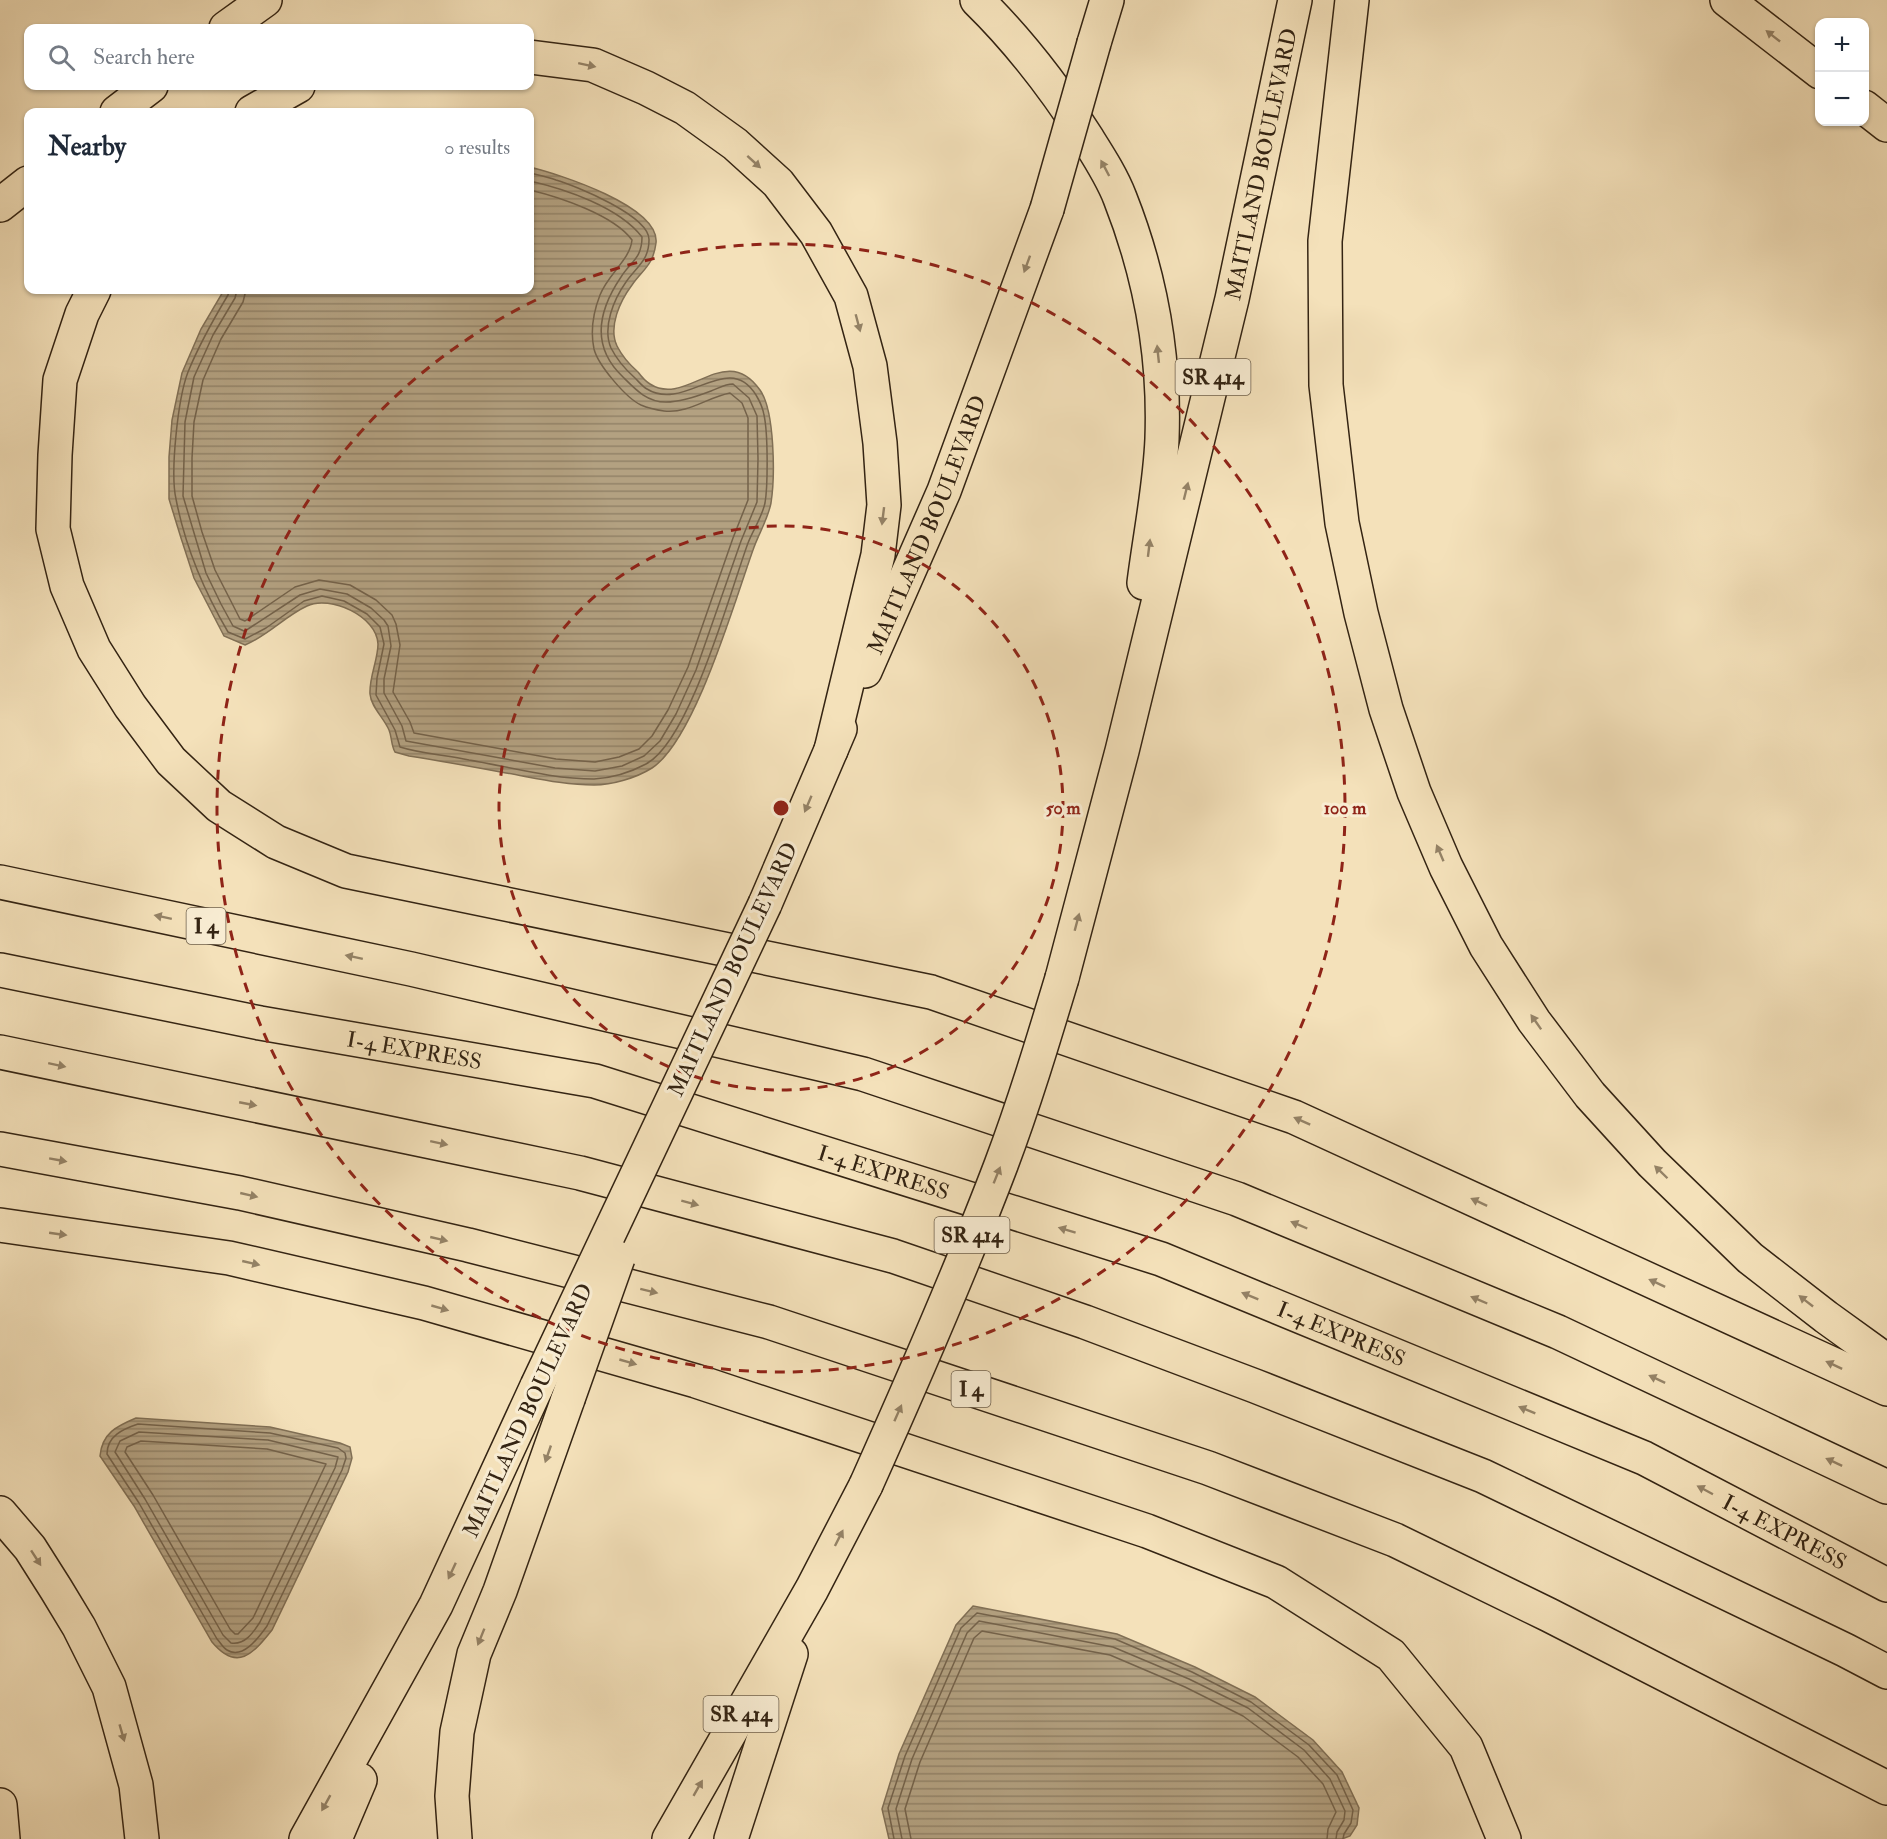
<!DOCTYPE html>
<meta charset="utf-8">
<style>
:root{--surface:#fff;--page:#f2f2f3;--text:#1f2937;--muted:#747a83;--line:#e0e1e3}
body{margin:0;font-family:"IM FELL Double Pica",serif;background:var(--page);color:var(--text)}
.controls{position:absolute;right:18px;top:18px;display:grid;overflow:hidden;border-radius:12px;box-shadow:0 2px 4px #0004}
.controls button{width:54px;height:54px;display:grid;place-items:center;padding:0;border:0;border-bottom:2px solid var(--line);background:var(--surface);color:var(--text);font:30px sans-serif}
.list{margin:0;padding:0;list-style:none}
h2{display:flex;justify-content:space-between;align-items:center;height:78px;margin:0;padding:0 24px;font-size:26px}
h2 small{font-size:20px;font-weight:400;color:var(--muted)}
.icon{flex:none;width:33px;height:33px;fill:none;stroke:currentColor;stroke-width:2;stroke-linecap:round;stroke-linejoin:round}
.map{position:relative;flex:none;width:1887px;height:1839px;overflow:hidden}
.search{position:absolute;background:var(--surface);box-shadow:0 2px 4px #0004;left:24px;top:24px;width:510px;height:66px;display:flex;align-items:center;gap:15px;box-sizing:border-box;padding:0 21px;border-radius:12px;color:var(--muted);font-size:22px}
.panel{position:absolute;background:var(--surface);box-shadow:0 2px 4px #0004;left:24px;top:108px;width:510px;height:186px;border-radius:12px}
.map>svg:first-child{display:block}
.water{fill:url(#water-rules);stroke:#806f55;stroke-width:1.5}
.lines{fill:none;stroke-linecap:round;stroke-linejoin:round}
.shore{stroke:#74624a;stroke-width:1.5}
.highway-casing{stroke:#342413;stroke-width:36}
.highway{stroke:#f4e1ba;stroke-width:33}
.highway-bridge-casing{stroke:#342413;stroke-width:36;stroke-linecap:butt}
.highway-bridge{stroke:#f4e1ba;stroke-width:33}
.oneway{fill:#948266}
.ring{fill:none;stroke:#8f2418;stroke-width:3;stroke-dasharray:10 8}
.labels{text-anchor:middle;stroke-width:6;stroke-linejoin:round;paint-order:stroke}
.shield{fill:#f8ecd2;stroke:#6f604c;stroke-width:1.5}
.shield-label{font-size:21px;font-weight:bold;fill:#342413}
.street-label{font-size:22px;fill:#342413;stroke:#f8ecd2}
.centre{fill:#8f2418;stroke:#f8ecd2;stroke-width:3}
.ring-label{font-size:18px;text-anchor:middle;font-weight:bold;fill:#8f2418;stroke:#f8ecd2;stroke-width:6;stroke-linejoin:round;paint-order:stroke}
</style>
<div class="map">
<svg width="1887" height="1839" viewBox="0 0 1887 1839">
<defs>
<pattern id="water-rules" width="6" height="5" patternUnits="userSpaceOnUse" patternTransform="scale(1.5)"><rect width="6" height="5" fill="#b3a181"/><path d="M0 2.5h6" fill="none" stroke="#928368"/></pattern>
</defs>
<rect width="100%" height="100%" fill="#f4e1ba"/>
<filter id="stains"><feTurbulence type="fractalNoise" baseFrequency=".00333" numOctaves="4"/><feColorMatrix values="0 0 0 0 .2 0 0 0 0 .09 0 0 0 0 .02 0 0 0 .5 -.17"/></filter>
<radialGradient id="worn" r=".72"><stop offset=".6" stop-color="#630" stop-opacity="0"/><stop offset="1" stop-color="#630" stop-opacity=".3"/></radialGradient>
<g class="water">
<path d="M530 167C558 174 660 206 656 243 653 266 643 269 632 285 620 301 608 327 617 346 622 356 630 365 638 372 641 376 645 381 650 384 687 408 725 340 760 390 775 411 775 477 771 503 768 519 758 535 753 550 735 600 695 740 652 768 636 778 612 785 594 785 564 785 535 778 506 773 474 767 441 761 409 756L395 752C391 745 392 737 389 730 384 718 371 707 370 694 369 677 378 660 378 644 377 616 330 595 307 606 285 616 269 635 245 645L224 636 194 578 181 538 169 499V457L172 420 182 373 201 329 224 290H530Z"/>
<path d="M136 1418 270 1427 340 1443 350 1447 352 1458 348 1472 272 1630C253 1654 237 1672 212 1642L134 1506 100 1456C102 1433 117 1426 136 1418Z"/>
<path d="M973 1606 1117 1634 1195 1667 1255 1697 1313 1740 1342 1772 1359 1808 1357 1825 1350 1836 1342 1839H889L882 1809 899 1754 956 1625Z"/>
</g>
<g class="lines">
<g class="shore">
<path d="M229 290 228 295C213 320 199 345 188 372 178 398 170 472 176 499 185 546 204 591 228 632L245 639 266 628 304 601 322 596 344 601 367 614 380 627 384 644 377 678 376 695 395 730 400 747C422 754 446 755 469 760 510 767 552 779 594 779 611 778 631 772 646 764 690 741 730 592 748 543 753 530 762 517 765 503 768 485 768 433 764 415 763 409 759 400 756 395 728 349 685 413 647 389 643 387 639 382 635 378 626 370 617 360 611 348 602 327 614 299 626 282 636 267 649 261 649 240 650 216 576 186 556 180 548 177 538 175 530 173"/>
<path d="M237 290 235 298 213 335 194 377 185 422 183 496 206 573 221 604 233 626 244 631 248 629 300 595 320 589 347 594 371 608 384 620 388 626 391 646 384 679V693L402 726 406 741 555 768 595 771 622 766 644 756 660 741 676 714 696 670 741 541 757 502 758 459 757 416 749 398 733 384C725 384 719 388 711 391 698 396 681 402 666 402 647 402 636 390 623 377 591 347 598 311 621 277 630 262 642 259 642 237 619 207 565 189 530 181"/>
<path d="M246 290 243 302 221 339 203 380 194 422 192 458V496L202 532 215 570 240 619 245 621 295 587 319 580 350 585 376 600 392 615 396 624 400 645 393 692 410 722 414 733 556 759 595 762 619 757 639 749 652 736 668 710 688 667 733 538 748 500V418L742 403 730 393C708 397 688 414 664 411 657 410 648 408 641 405 626 398 598 365 594 349 590 330 593 313 600 295 608 274 630 260 632 240 614 215 559 197 530 190"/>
<path d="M138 1424 270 1433 338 1448 345 1453 346 1458 342 1470 267 1626C259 1637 243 1660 227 1650 223 1648 220 1642 217 1639L139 1503 107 1454C107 1436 123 1429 138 1424Z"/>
<path d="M139 1432 268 1440 338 1457 335 1468 260 1622C253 1633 245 1645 231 1643L223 1635 145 1499 115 1452 120 1441Z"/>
<path d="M141 1441 267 1449 326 1464 253 1618 238 1634H235L230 1629 153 1495 125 1452 127 1447Z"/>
<path d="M894 1839 888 1808 905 1756 961 1628 977 1613 1115 1639 1192 1672 1251 1702 1309 1745 1337 1775 1353 1810 1351 1823 1344 1834 1343 1839"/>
<path d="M902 1839 896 1809 912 1759 967 1633 979 1621 1113 1647 1189 1679 1248 1708 1304 1750 1330 1779 1345 1811 1344 1820 1337 1832 1336 1839"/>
<path d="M911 1839 905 1809 920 1762 974 1638 982 1631 1110 1655 1185 1687 1243 1716 1298 1757 1323 1784 1336 1812 1328 1829 1327 1839"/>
</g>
<g class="highway-casing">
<g id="highway">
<path d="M977 0C1020 42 1055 88 1087 138 1099 157 1112 177 1120 198 1150 274 1165 357 1162 439 1160 487 1150 535 1144 583"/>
<path d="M1352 0 1325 241 1326 385 1342 523 1361 613 1386 709 1414 792 1446 867 1486 946 1534 1021 1590 1095 1652 1163 1750 1258 1826 1317 1887 1361"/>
<path d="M1727 0 1820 72"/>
<path d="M226 28 265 0"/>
<path d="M1094 43 1107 0"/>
<path d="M530 57 593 65 646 88 685 108 735 144 778 183 816 233 851 296 870 366 880 443 884 505 878 555 831 750"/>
<path d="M1864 107 1887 125"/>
<path d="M117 112 151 86"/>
<path d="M252 112 298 86"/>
<path d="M0 205 28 183"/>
<path d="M94 290 82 314 60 380 55 455 53 529 67 586 94 649 130 706 171 761 219 806 276 842 346 871 931 992 1294 1117 1887 1389"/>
<path id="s1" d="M865 671 944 491 1047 209"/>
<path d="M0 882 411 969 863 1074 1237 1199 1558 1332 1887 1487"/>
<path d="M765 904 840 729"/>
<path id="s2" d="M0 970 260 1023 595 1081 1161 1259 1644 1458 1887 1585"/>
<path id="s3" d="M1062 978 1122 751 1232 299 1295 0"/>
<path d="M0 1052 580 1173 893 1256 1085 1322 1255 1386 1483 1476 1845 1650 1887 1672"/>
<path d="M0 1149 240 1193 468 1245 769 1322 1208 1468 1395 1540 1549 1615 1887 1788"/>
<path d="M0 1225 229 1258 424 1303 696 1381 1147 1531 1276 1582 1391 1655 1466 1747 1504 1839"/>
<path d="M0 1513 30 1548 56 1589 79 1627 109 1687 136 1785 142 1839"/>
<path d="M0 1805 3 1839"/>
<path d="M306 1839 436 1605 537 1386"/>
<path d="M335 1839 360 1780"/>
<path d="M455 1839 452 1796 457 1732 474 1654 500 1591 568 1399"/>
<path d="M669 1839 812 1589 866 1485"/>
<path d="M731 1839 791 1654"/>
</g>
</g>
<use href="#highway" class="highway"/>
<g class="highway-bridge-casing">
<g id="highway-bridge">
<path d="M1047 209 1094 43"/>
<path d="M537 1386 765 904"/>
<path d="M568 1399 618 1258"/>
<path d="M866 1485C913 1380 960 1273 1001 1165 1024 1104 1043 1041 1062 978"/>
</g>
</g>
<use href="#highway-bridge" class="highway-bridge"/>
</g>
<defs><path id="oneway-solid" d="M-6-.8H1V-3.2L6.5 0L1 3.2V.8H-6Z" transform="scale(1.5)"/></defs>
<g class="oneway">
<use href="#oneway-solid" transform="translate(1773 36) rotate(-142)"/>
<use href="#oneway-solid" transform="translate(587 65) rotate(12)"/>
<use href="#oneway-solid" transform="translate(754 162) rotate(42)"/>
<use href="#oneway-solid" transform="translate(1105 168) rotate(-118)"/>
<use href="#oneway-solid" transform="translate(1027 264) rotate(110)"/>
<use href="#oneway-solid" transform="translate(858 323) rotate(75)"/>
<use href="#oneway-solid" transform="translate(1158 354) rotate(-96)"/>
<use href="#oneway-solid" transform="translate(1186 491) rotate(-76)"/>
<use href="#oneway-solid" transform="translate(883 516) rotate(97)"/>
<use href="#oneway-solid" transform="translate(1149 548) rotate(-83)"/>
<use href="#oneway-solid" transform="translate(808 804) rotate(113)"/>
<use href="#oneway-solid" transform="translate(1440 853) rotate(-113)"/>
<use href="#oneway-solid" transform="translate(163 917) rotate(-168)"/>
<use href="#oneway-solid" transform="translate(1077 922) rotate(-75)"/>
<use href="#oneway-solid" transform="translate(354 957) rotate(-168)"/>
<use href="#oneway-solid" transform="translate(1536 1022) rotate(-125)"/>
<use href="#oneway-solid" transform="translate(57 1065) rotate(12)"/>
<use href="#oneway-solid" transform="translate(248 1104) rotate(11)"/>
<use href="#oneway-solid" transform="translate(1302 1121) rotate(-156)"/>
<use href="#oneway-solid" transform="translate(439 1143) rotate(12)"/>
<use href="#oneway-solid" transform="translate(58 1160) rotate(10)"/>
<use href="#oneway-solid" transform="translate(1661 1172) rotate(-136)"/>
<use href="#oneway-solid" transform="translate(997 1175) rotate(-68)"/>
<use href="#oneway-solid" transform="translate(249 1195) rotate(13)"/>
<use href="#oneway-solid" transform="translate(1479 1202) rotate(-155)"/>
<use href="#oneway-solid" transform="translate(690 1203) rotate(15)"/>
<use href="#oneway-solid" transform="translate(1299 1225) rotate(-157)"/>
<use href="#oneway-solid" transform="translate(1067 1230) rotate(-163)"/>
<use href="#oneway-solid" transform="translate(58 1234) rotate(8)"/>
<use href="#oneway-solid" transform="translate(439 1239) rotate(13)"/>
<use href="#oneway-solid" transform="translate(251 1263) rotate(13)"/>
<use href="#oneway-solid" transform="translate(1657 1283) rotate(-155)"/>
<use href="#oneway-solid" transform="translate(649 1291) rotate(14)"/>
<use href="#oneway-solid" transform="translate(1250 1296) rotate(-158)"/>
<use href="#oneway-solid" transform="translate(1479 1300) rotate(-157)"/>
<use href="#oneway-solid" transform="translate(1806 1301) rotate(-142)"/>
<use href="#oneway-solid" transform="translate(440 1308) rotate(16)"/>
<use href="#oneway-solid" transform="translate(628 1362) rotate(16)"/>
<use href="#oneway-solid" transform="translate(1834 1365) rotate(-155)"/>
<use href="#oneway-solid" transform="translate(1657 1379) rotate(-155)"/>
<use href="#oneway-solid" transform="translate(1527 1410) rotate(-158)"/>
<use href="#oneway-solid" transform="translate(898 1413) rotate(-66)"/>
<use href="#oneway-solid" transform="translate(548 1454) rotate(109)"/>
<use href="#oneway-solid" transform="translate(1834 1462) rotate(-155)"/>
<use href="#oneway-solid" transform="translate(1705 1490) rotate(-152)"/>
<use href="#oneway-solid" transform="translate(839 1538) rotate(-63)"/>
<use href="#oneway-solid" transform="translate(36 1558) rotate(57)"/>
<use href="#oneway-solid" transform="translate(452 1571) rotate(115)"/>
<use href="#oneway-solid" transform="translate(481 1637) rotate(112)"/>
<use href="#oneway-solid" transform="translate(122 1733) rotate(74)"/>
<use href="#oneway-solid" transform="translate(698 1788) rotate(-60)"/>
<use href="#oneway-solid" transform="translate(326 1803) rotate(119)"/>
</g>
<g class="ring">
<circle cx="781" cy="808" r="282"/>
<circle cx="781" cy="808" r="564"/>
</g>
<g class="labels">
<g class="shield">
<rect x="1175.5" y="359" width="75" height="36" rx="4.5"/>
<rect x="186.5" y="908" width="39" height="36" rx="4.5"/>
<rect x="934.5" y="1217" width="75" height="36" rx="4.5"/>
<rect x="951.5" y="1371" width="39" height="36" rx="4.5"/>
<rect x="703.5" y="1696" width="75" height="36" rx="4.5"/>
</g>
<g class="shield-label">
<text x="1213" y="384">SR 414</text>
<text x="206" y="933">I 4</text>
<text x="972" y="1242">SR 414</text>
<text x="971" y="1396">I 4</text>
<text x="741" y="1721">SR 414</text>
</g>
<g class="street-label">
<text dy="8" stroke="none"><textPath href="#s3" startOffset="838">MAITLAND BOULEVARD</textPath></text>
<text dy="8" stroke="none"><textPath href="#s1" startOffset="159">MAITLAND BOULEVARD</textPath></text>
<text transform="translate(732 969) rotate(-65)" y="8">MAITLAND BOULEVARD</text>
<text dy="8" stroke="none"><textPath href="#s2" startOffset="422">I-4 EXPRESS</textPath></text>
<text dy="8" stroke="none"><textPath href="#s2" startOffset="908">I-4 EXPRESS</textPath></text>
<text dy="8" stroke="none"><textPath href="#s2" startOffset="1394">I-4 EXPRESS</textPath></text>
<text transform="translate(527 1410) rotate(-65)" y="8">MAITLAND BOULEVARD</text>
<text dy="8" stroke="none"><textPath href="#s2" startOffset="1880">I-4 EXPRESS</textPath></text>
</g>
</g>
<circle cx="781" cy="808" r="9" class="centre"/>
<g class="ring-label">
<text x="1063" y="814">50 m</text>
<text x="1345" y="814">100 m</text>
</g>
<rect width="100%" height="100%" filter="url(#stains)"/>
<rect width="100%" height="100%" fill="url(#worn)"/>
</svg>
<div class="controls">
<button>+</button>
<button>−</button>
</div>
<div class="search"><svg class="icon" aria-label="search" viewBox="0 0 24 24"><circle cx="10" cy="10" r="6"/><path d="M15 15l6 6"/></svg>Search here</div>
<section class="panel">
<h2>Nearby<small>0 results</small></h2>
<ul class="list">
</ul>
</section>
</div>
